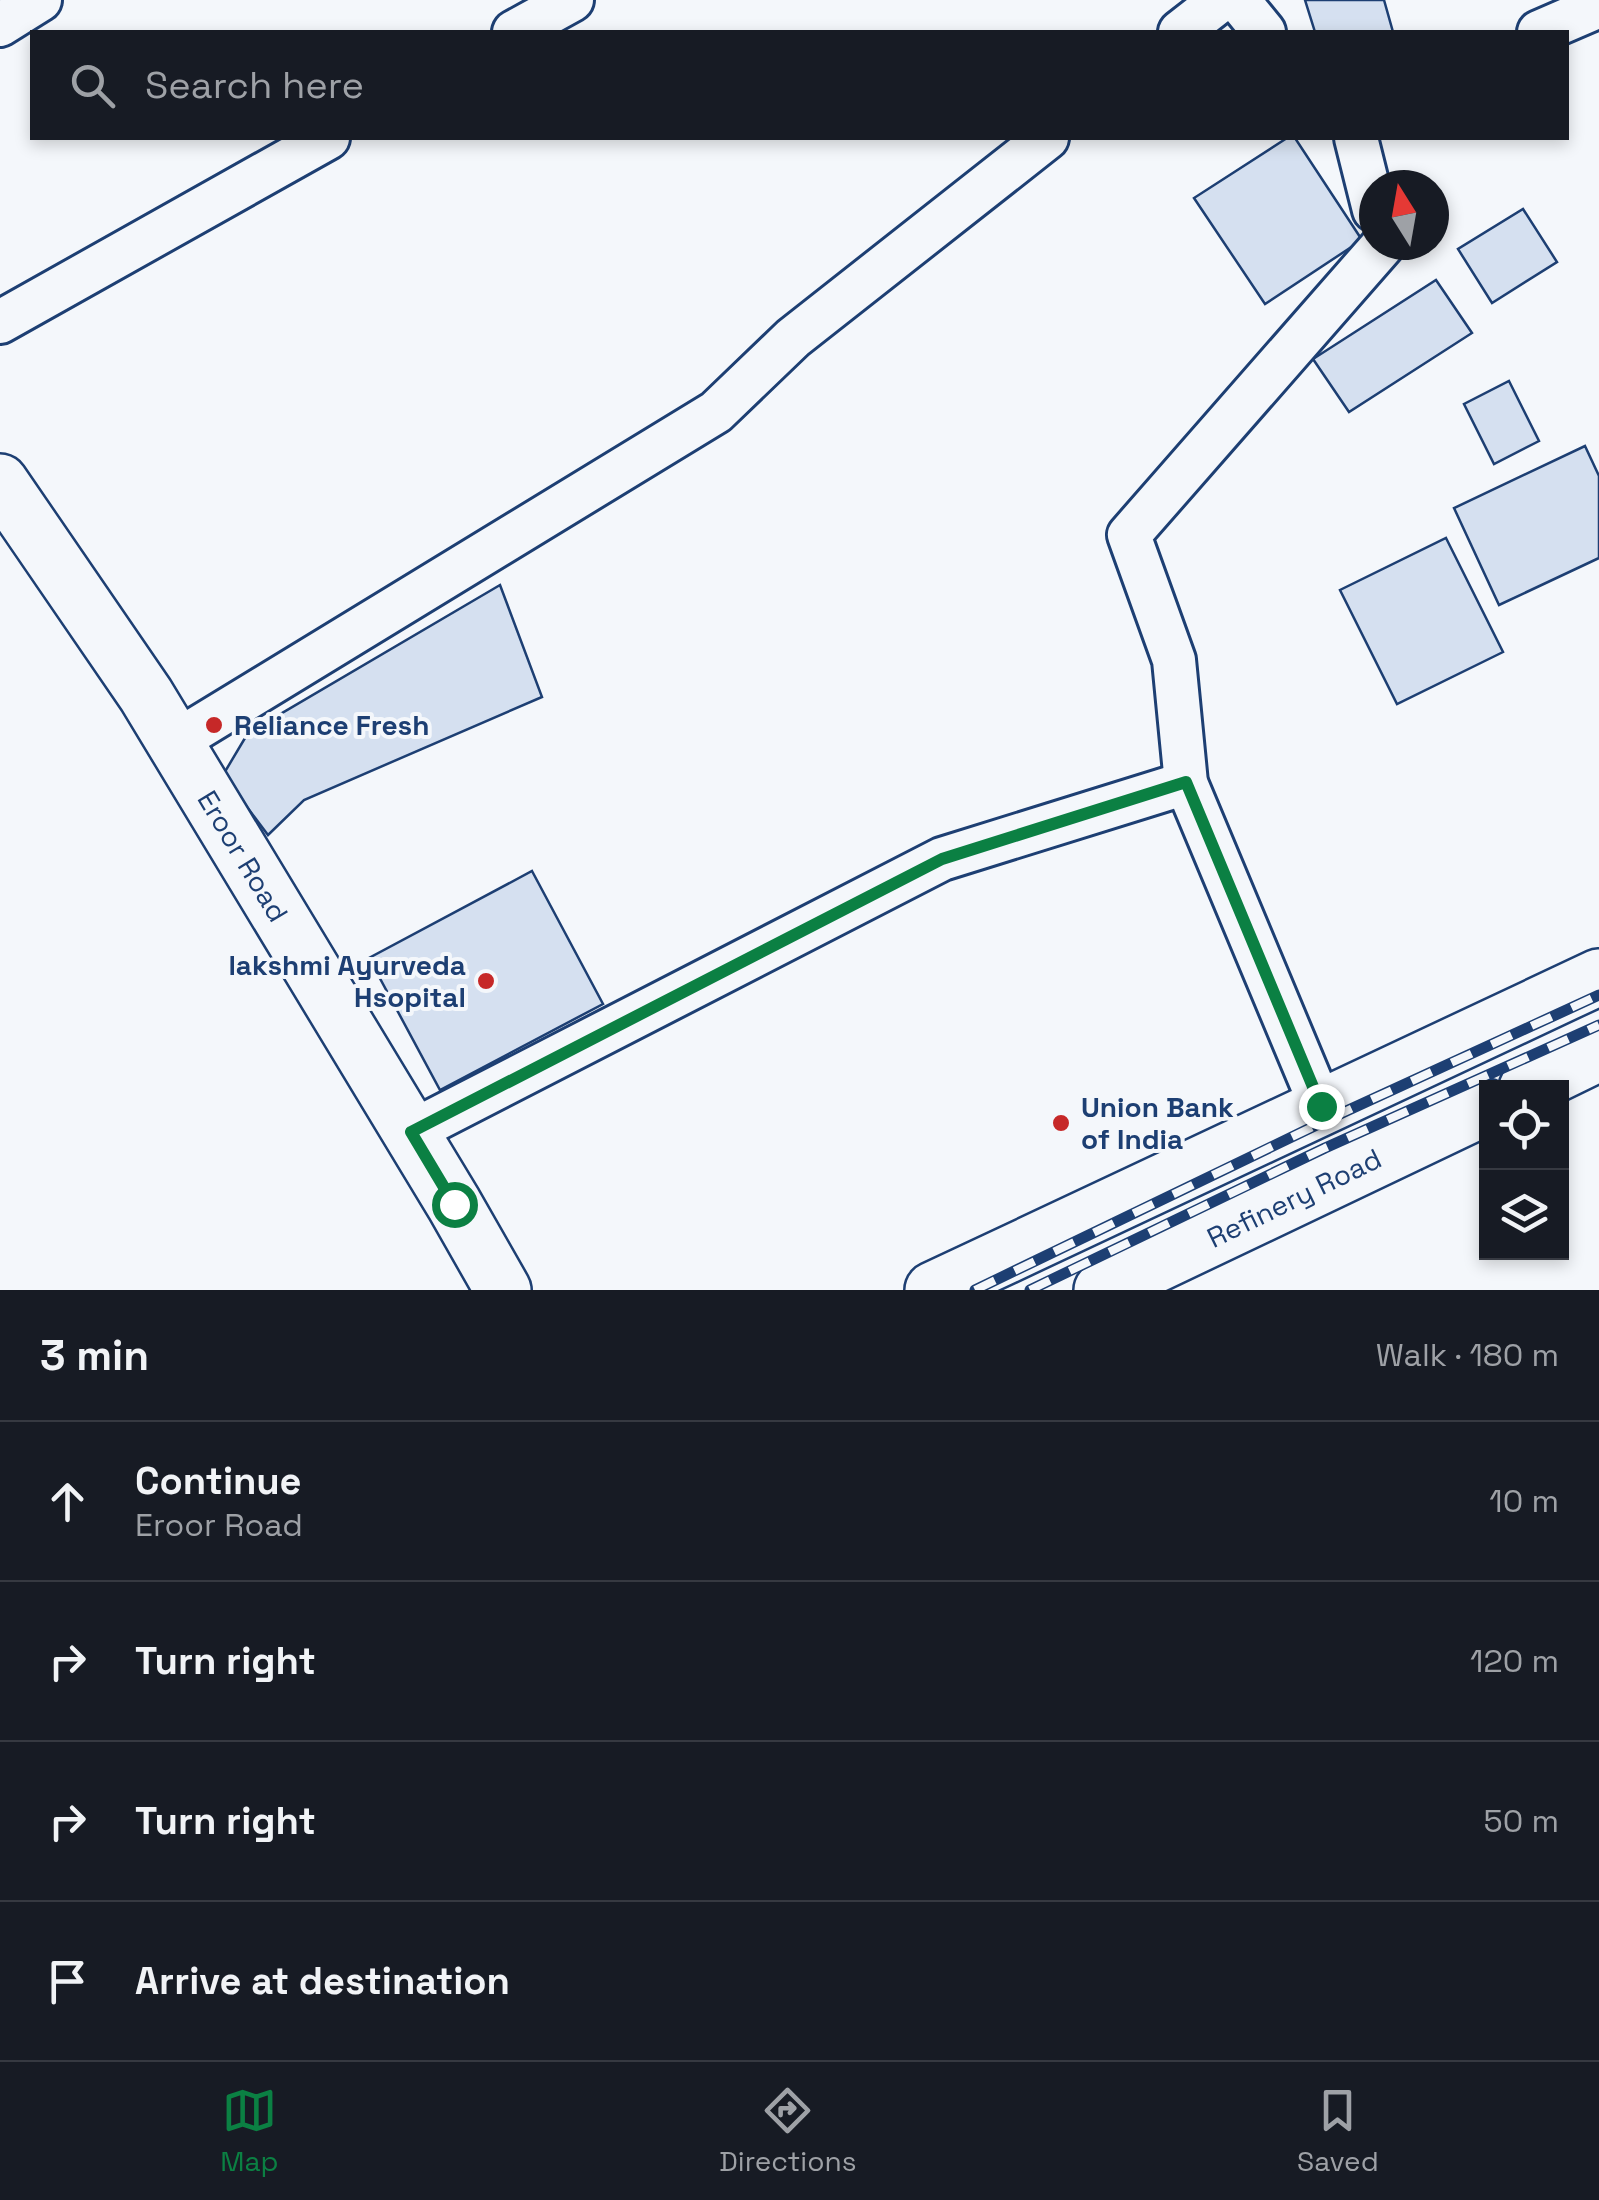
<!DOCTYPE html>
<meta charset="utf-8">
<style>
:root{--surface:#171b24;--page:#242831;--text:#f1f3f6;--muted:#9ea1a6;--line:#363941;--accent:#0b8043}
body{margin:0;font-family:"Space Grotesk",sans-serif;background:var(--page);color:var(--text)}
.controls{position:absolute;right:30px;bottom:30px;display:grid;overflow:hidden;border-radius:0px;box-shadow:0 5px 15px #0003}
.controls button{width:90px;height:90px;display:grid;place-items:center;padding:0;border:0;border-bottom:2px solid var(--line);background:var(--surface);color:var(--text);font:50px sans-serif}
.compass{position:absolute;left:1359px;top:170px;width:90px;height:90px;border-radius:50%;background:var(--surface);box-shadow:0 5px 15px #0003;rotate:349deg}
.stop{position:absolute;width:30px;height:30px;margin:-22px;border:8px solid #0b8043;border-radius:50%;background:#fff}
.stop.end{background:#0b8043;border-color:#fff;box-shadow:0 2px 10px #0008}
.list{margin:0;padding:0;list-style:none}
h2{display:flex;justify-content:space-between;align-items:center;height:130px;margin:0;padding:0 40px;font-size:42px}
h2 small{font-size:32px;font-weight:400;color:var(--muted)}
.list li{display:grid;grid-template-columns:65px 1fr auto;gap:30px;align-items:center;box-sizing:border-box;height:160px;padding:0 40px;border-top:2px solid var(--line)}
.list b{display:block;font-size:38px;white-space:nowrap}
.list p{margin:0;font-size:32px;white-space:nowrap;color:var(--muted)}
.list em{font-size:32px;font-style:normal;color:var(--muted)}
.icon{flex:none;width:55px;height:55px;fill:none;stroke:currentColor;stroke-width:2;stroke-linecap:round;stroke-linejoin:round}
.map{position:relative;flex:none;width:1599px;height:1290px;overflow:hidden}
.search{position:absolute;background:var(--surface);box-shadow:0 5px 15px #0003;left:30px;right:30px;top:30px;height:110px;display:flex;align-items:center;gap:25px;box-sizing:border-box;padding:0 35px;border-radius:0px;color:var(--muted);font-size:38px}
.sheet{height:770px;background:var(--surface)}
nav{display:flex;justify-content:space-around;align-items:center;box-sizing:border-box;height:140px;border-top:2px solid var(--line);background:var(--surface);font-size:28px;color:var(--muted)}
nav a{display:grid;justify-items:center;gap:5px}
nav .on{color:var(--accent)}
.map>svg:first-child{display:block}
.building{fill:#d5e0f0;stroke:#1d3f73;stroke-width:2.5}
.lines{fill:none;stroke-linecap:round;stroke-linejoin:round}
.minor-casing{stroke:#1d3f73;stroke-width:48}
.secondary-casing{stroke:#1d3f73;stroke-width:60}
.trunk-casing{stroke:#1d3f73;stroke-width:60}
.minor{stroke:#f4f7fb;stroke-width:42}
.secondary{stroke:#f4f7fb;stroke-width:55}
.trunk{stroke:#f4f7fb;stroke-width:55}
.rail-casing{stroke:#1d3f73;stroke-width:11}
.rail{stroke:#f4f7fb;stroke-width:8;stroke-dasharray:22;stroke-linecap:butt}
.route{stroke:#0b8043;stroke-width:12}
.poi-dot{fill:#c62828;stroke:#f4f7fb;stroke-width:4}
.labels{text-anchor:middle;stroke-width:8;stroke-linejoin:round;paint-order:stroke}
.poi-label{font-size:28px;font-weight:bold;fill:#1d3f73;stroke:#f4f7fb;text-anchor:start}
.street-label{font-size:28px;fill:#1d3f73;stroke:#f4f7fb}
</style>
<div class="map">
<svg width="1599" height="1290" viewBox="0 0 1599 1290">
<rect width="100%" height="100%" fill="#f4f7fb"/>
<g class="building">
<path d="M1305 0H1384L1393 32H1315Z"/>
<path d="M1287 138H1295L1362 240 1265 304 1194 198Z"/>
<path d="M1523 209 1557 262 1492 303 1458 249Z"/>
<path d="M1436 280 1472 333 1349 412 1313 359Z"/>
<path d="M1509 381 1539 441 1494 464 1464 404Z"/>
<path d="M1585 446 1599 476V558L1499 605 1454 508Z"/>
<path d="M1446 538 1503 652 1397 704 1340 590Z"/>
<path d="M500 585 542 697 304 800 268 835 223 775 248 733Z"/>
<path d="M532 871 603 1004 440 1090 369 958Z"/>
</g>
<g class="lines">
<g class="minor-casing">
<g id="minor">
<path d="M1238 0 1264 32"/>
<path d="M0 25 40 0"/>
<path d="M514 32 572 0"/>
<path d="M1180 32 1221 0"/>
<path d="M1539 32 1599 6"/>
<path d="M1356 138 1374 210"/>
<path d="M0 322 328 138"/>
<path d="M175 742 716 412 793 338 1047 138"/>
<path d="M1321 1106 1186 783 1174 660 1129 535 1383 245"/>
<path d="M411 1132 942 859 1186 783"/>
</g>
</g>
<g class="secondary-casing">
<path id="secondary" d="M0 482 146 695 454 1204 503 1290"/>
</g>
<g class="trunk-casing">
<g id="trunk">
<path d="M1527 1088 1599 1053"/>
<path d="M933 1290 1599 977"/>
<path d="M1102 1290 1486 1107"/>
</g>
</g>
<use href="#minor" class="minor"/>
<use href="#secondary" class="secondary"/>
<use href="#trunk" class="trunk"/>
<g class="rail-casing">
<g id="rail">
<path d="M975 1290 1329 1119 1599 995"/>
<path d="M1030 1290 1325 1148 1599 1025"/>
</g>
</g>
<use href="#rail" class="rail"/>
</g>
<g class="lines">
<path class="route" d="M454 1204 411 1132 942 859 1186 782 1321 1106"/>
</g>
<g class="poi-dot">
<circle cx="214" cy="725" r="10"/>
<circle cx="486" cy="981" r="10"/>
<circle cx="1061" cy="1123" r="10"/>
</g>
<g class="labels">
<g class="poi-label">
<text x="234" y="735">Reliance Fresh</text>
<text x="466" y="975" text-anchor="end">lakshmi Ayurveda<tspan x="466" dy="32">Hsopital</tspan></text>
<text x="1081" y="1117">Union Bank<tspan x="1081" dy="32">of India</tspan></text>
</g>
<g class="street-label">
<text transform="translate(243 856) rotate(59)" y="10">Eroor Road</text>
<text transform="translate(1294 1198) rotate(-26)" y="10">Refinery Road</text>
</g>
</g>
</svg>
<div class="controls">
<button><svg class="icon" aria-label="locate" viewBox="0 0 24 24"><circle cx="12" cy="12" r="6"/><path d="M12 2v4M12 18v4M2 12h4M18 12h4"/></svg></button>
<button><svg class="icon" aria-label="layers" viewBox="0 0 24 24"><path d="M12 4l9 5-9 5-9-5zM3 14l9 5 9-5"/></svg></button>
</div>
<svg class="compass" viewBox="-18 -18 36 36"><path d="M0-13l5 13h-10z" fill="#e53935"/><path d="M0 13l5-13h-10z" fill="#9ea1a6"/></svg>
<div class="stop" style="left:454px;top:1204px"></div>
<div class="stop end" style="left:1321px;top:1106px"></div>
<div class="search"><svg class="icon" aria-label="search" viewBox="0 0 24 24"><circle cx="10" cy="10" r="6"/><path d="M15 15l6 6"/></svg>Search here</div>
</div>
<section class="sheet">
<h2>3 min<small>Walk · 180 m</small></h2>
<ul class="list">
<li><svg class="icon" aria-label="ahead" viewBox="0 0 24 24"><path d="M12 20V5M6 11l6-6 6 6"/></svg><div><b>Continue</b><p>Eroor Road</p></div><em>10 m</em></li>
<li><svg class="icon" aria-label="right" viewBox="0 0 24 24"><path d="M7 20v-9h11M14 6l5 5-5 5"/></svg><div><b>Turn right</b></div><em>120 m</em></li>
<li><svg class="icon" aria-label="right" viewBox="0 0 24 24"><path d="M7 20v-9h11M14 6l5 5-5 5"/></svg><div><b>Turn right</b></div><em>50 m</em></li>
<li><svg class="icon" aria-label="arrive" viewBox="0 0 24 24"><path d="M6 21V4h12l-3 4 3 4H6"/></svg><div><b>Arrive at destination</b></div></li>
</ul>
</section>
<nav>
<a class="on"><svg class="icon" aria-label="map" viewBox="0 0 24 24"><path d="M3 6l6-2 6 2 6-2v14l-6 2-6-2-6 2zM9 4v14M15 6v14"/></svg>Map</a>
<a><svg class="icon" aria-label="directions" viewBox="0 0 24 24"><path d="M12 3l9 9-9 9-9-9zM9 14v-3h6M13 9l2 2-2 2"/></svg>Directions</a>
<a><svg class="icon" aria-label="saved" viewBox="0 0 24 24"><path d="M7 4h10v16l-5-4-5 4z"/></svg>Saved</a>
</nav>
